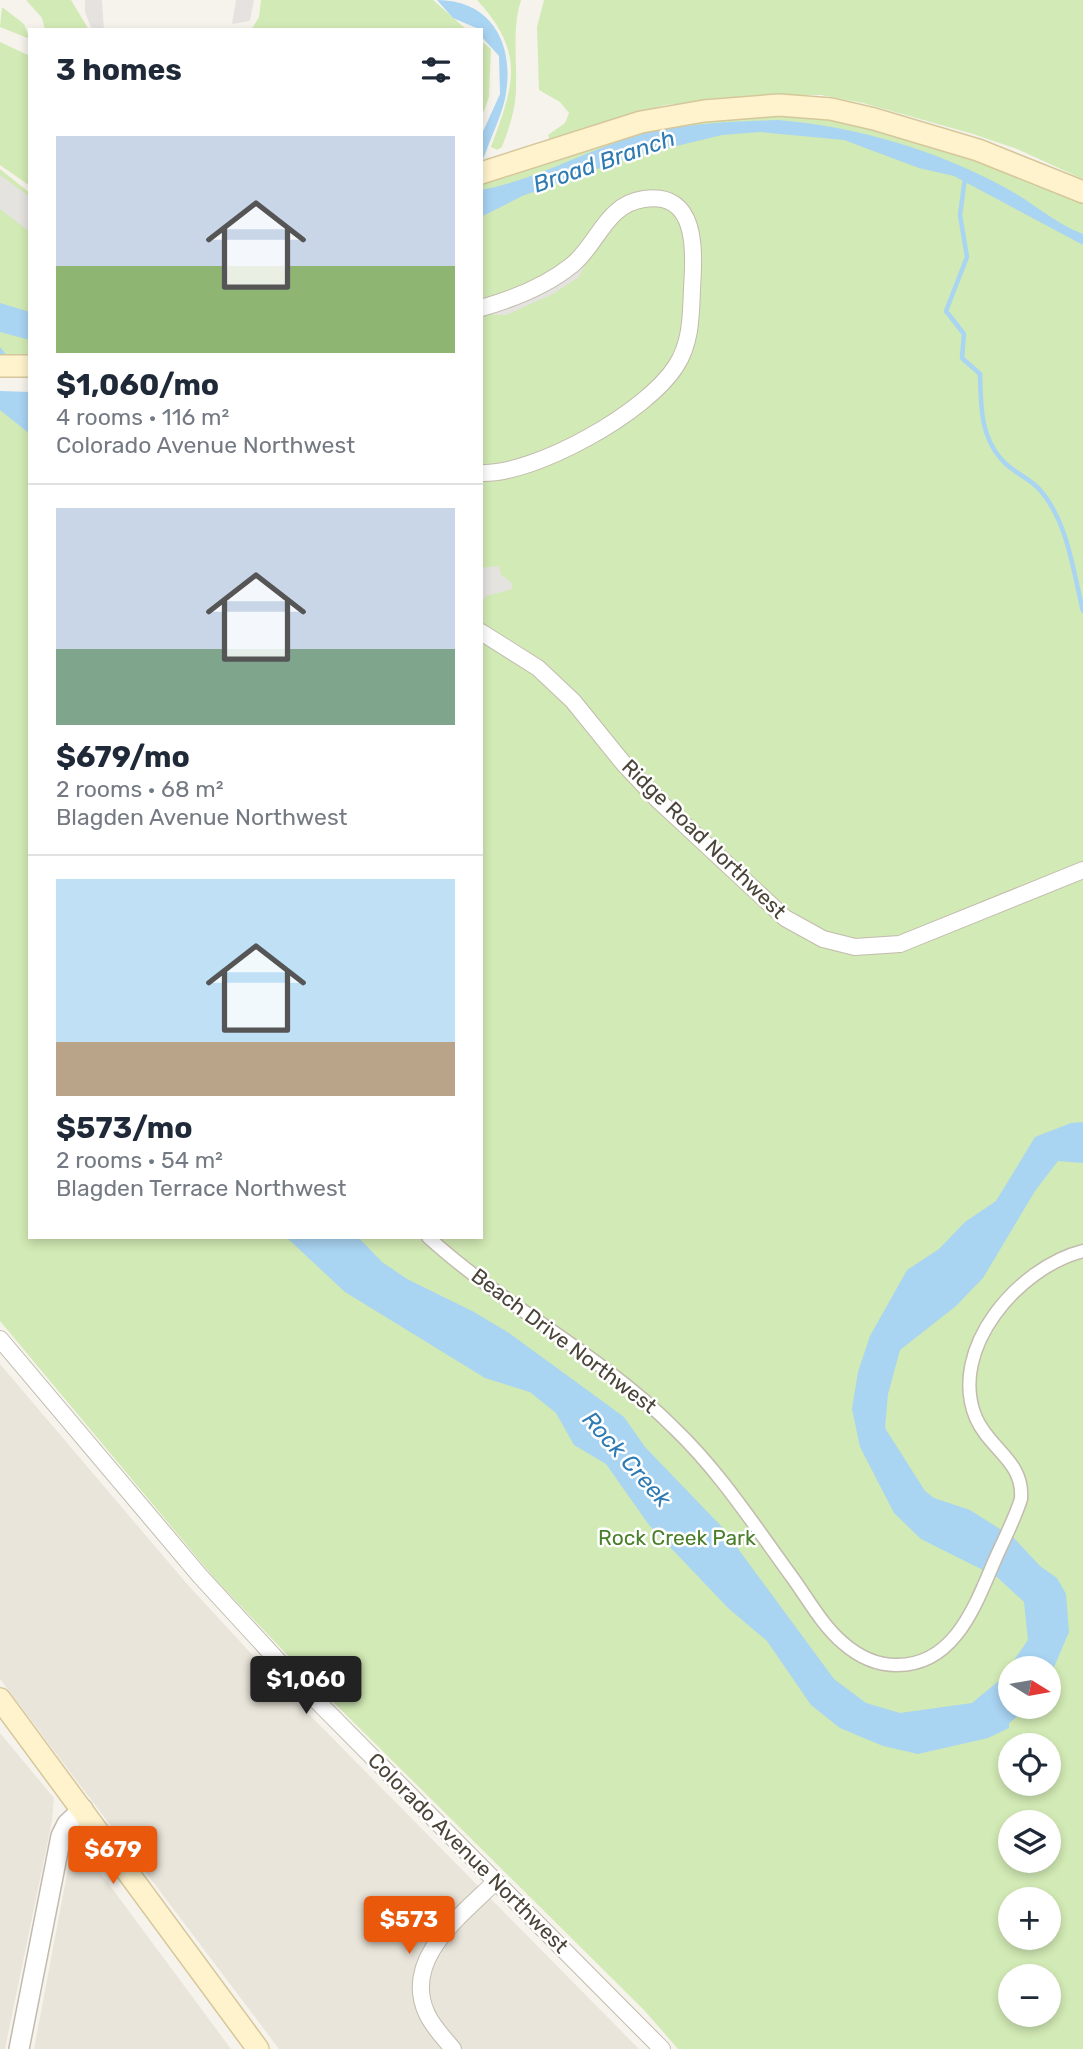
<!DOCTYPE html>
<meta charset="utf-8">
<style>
body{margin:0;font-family:Rubik,sans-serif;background:#f6f6f7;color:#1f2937;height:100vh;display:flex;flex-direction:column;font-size:26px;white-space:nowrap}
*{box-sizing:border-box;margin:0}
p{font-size:23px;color:#747a83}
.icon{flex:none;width:38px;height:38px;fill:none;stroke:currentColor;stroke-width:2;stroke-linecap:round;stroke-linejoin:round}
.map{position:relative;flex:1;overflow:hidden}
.details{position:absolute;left:28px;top:28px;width:455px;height:1211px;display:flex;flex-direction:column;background:#fff;border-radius:0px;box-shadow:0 4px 10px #0003}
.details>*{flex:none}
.needle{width:46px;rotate:101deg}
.tools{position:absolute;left:998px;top:1656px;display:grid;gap:14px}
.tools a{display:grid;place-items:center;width:63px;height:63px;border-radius:50%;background:#fff;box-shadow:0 4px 10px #0003;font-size:35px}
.price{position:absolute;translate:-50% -60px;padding:0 16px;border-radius:7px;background:#ea580c;color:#fff;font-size:23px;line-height:46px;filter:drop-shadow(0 2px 4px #0008)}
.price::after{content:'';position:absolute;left:50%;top:42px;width:21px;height:16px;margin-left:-10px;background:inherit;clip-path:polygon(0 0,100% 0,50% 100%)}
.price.on{background:#222;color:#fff}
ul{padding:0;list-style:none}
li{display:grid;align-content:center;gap:14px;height:371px;padding:0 28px}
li+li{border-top:2px solid #e0e1e3}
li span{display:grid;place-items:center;height:217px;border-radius:0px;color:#555}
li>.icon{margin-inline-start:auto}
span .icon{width:126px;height:126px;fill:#fffc;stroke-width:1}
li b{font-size:30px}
h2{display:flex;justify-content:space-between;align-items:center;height:84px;padding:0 28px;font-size:30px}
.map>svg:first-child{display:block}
</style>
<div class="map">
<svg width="1083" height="2049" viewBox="0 0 1083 2049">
<rect width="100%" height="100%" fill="#f6f3ec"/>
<!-- residential -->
<path fill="#eae5da" d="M0 1364 187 1584 283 1688 639 2049H279L0 1679Z
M0 1733 54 1798 52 1821 5 2049H0Z
M74 1837 231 2049H34Z"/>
<!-- green -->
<path fill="#d2eab5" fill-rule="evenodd" d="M26 0H71L89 30H45L42 18Z
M261 0H433L467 30H251L259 17Z
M477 0H521C512 28 517 59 516 88 516 109 509 128 502 147L497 150 491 147C514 85 526 53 477 0Z
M544 0H1083V179L1017 149 973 134 863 103 821 95H769L665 105 550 140 548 135 565 123 569 113 560 102 539 90 537 27Z
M2 7 24 24 30 39 0 27Z
M481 41 491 49 489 97 481 119Z
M0 42 30 56V186L0 165Z
M793 113 865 126 957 152 1083 201V2049H678L644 2010 315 1684 215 1579 0 1321V169L30 193V1237H481V179L669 125ZM1010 1668H1048V1706H1010ZM1010 1745H1048V1783H1010ZM1010 1822H1048V1860H1010ZM1010 1899H1048V1937H1010ZM1010 1976H1048V2014H1010Z"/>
<!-- parking -->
<path fill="#e5e3e0" d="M85 0H102L104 30H92L85 12Z
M236 0H254L250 21 232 24Z
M0 175 30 197V232L0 209Z
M588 258 579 277 553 294 506 315 486 314Z
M499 566 501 575 511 582 513 589 486 596 481 603V568Z"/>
<!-- water -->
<path fill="#a9d4f2" d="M437 0C491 0 514 43 506 93 504 111 487 146 481 166V136L500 94 499 56 481 36V30L453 18Z
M778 120C858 127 933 149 1004 187 1031 201 1055 224 1083 234V245L954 176 919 168 844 140 760 132 722 135 631 157 522 196 481 217V190C532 181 579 154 629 138 676 123 729 122 778 120Z
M0 303 30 312V340L0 332Z
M0 347 30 384V434L0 410Z
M1083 1122V1163L1058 1161 1035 1191 983 1278 956 1306 900 1350 888 1394 885 1428 925 1491 934 1498 970 1510 1014 1538 1040 1566 1057 1578 1066 1594 1069 1632 1048 1681V1668H1010V1706H1031L1009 1723V1728L988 1738 918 1754 883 1746 840 1728 811 1705 767 1641 728 1608 649 1525 606 1464 574 1445 556 1413 530 1392 485 1378 345 1292 286 1237H358L382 1262 407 1279 474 1312 509 1333 624 1417 645 1447 722 1527 834 1679 866 1703 900 1713 972 1703 1001 1679 1028 1640 1024 1602 997 1577 921 1539 894 1513 860 1447 852 1409 858 1372 870 1336 907 1270 939 1249 965 1222 996 1201 1035 1137 1071 1123Z"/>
<!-- pier -->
<path fill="#f6f3ec" d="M0 358H14L30 378V392L0 391Z"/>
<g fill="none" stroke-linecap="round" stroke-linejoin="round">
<!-- stream -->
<path stroke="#a9d4f2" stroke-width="4.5" d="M965 178 960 215 967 257 946 311 964 334 962 358 980 374C981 405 980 436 1002 460 1012 472 1030 478 1040 490 1068 522 1073 571 1083 611"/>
<defs>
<path id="pedestrian" d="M428 1237C505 1307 600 1354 674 1428 720 1472 754 1525 792 1577 808 1599 822 1625 843 1643 858 1656 876 1665 896 1665 954 1666 975 1606 994 1562 1003 1541 1014 1521 1021 1499 1024 1461 990 1450 976 1418 947 1349 1019 1267 1083 1251"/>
<path id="minor" d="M481 308C513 299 546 286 572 265 598 244 606 204 644 199 699 191 694 253 692 289 691 316 691 343 676 366 647 412 535 475 481 473
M481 632 538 668 573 701 624 764 659 801 785 918 823 939 855 947 900 944 1083 870
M0 1339 200 1576 293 1677 662 2049
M453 2049C444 2038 433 2027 427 2014 401 1959 462 1915 496 1881"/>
<path id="tertiary" d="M19 2049 61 1836 67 1824 83 1809"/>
<path id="secondary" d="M481 173 641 122 704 111 779 105 831 109 874 119 978 150 1083 192
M0 366H30
M0 1699 258 2049"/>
</defs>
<!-- pedestrian casing -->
<use href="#pedestrian" stroke="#c2bbae" stroke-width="15"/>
<!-- minor casing -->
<use href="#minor" stroke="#c2bbae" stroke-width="18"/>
<!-- tertiary casing -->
<use href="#tertiary" stroke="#c2bbae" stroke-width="22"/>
<!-- secondary casing -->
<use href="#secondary" stroke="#d6c79b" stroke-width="24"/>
<!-- pedestrian -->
<use href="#pedestrian" stroke="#fff" stroke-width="12"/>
<!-- minor -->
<use href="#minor" stroke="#fff" stroke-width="16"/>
<!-- tertiary -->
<use href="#tertiary" stroke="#fff" stroke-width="19"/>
<!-- secondary -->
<use href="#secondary" stroke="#fff3cd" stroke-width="21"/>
</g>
<g text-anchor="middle" stroke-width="5" stroke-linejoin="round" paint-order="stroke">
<!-- street labels -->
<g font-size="21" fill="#4b4439" stroke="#fff">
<text transform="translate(704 839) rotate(44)" y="7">Ridge Road Northwest</text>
<text transform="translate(564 1341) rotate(37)" y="7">Beach Drive Northwest</text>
<text transform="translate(468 1853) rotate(45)" y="7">Colorado Avenue Northwest</text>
</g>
<!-- park labels -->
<g font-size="21" fill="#4a7f2a" stroke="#fff">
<text x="677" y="1545">Rock Creek Park</text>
</g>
<!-- water labels -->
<g font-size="23" font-style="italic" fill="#2e7ab2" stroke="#fff">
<text transform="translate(604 161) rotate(-19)" y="8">Broad Branch</text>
<text transform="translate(627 1459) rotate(48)" y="8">Rock Creek</text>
</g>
</g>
</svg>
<div class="tools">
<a><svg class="needle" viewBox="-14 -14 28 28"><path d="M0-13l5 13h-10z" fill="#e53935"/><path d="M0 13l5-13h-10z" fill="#747a83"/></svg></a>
<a><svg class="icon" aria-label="locate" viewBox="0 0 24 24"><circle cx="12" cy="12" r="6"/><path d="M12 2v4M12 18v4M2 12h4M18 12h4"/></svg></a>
<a><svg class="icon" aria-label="layers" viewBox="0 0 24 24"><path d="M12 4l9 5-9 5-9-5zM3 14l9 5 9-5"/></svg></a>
<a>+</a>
<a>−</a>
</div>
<b class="price on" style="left:306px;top:1716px">$1,060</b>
<b class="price" style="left:113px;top:1886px">$679</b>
<b class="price" style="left:409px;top:1956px">$573</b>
<section class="details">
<h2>3 homes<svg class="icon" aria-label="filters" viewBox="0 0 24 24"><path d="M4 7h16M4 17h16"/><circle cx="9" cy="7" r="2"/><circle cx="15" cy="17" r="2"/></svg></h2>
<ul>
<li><span style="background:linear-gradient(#c9d6e8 60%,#8fb573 0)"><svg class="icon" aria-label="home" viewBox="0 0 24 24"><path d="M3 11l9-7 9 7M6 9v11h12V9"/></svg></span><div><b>$1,060/mo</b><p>4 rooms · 116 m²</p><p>Colorado Avenue Northwest</p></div></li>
<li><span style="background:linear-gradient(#c9d6e8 65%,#7fa58c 0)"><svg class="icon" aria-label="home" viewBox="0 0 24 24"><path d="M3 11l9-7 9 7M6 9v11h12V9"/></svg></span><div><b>$679/mo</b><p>2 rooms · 68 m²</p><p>Blagden Avenue Northwest</p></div></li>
<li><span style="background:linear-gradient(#bfe0f5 75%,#b9a48a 0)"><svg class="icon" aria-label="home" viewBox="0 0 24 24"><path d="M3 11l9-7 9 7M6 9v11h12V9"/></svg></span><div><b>$573/mo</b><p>2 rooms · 54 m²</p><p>Blagden Terrace Northwest</p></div></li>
</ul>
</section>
</div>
